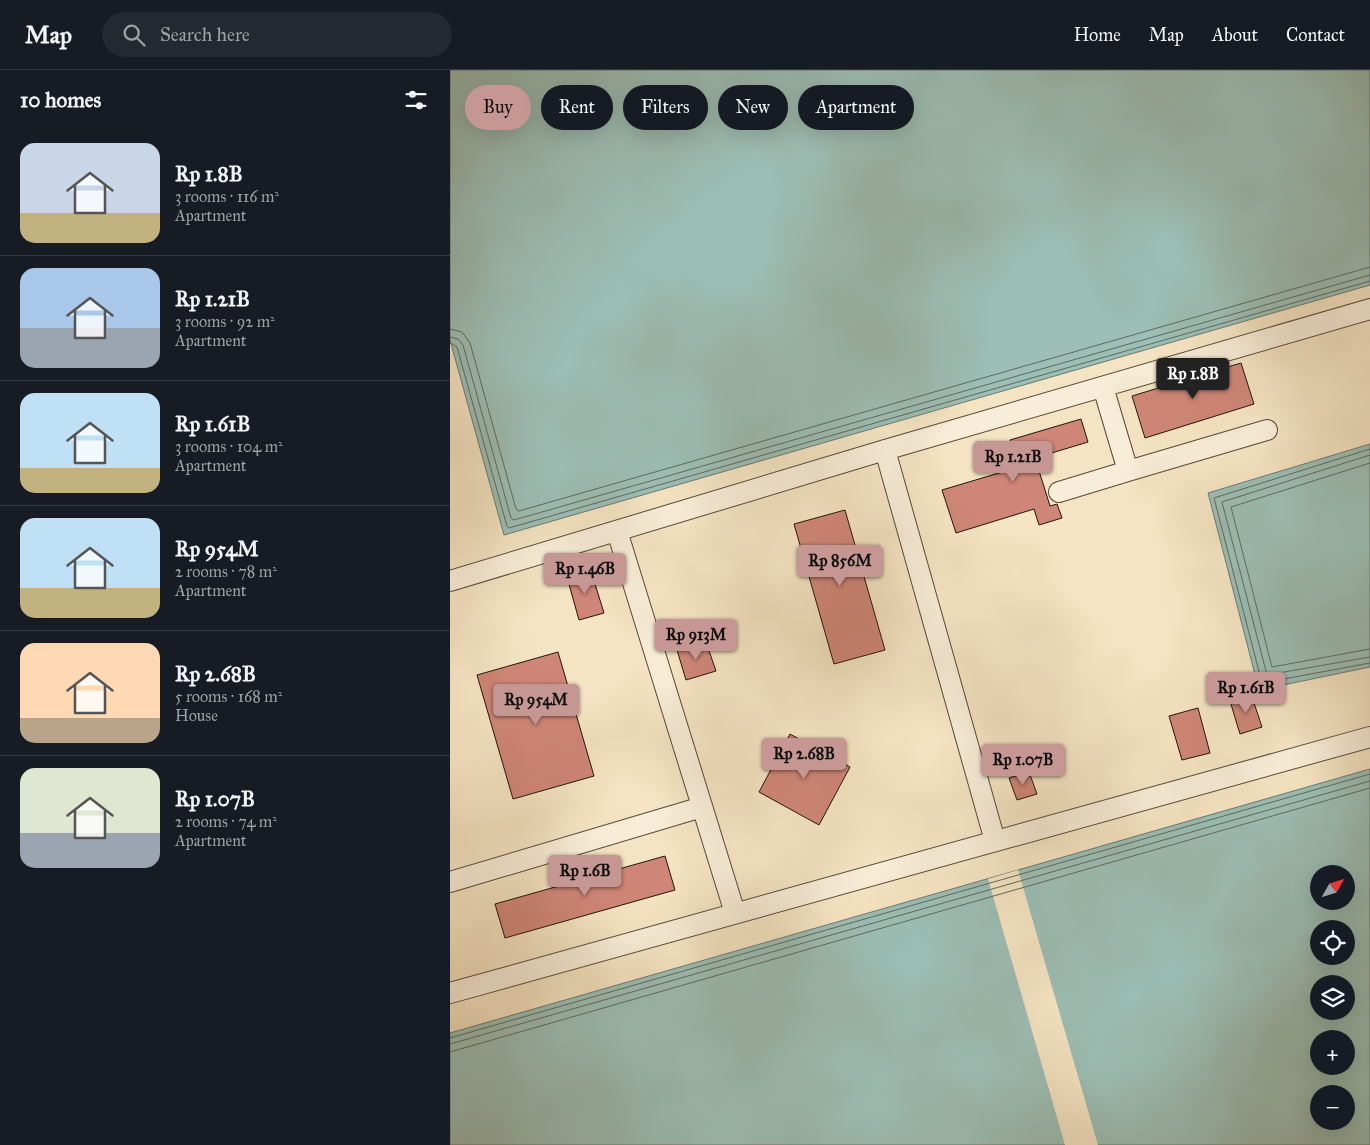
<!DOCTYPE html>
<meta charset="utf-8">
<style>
body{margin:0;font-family:"IM FELL Great Primer",serif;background:#242831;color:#f1f3f6;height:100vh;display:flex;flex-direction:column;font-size:19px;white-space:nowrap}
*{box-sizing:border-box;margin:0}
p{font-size:16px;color:#9ea1a6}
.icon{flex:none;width:28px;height:28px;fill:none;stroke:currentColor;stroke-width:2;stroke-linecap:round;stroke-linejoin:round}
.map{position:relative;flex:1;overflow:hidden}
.drawer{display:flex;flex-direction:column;background:#171b24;width:450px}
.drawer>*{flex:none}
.guide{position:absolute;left:15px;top:15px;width:475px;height:45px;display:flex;gap:10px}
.needle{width:32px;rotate:51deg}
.controls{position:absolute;left:860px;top:795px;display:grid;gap:10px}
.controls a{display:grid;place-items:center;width:45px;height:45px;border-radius:50%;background:#171b24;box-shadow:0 5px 20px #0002;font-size:25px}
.price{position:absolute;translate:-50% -42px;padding:0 11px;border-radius:5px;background:#c59692;color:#111;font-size:16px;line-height:32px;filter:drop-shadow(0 1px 2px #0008)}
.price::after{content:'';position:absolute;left:50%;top:30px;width:15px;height:11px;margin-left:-8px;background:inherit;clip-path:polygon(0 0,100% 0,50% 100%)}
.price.active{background:#222;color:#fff}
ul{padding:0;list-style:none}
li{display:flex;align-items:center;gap:15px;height:125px;padding:0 20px}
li+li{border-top:1px solid #363941}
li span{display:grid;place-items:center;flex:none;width:140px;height:100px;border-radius:15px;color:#555}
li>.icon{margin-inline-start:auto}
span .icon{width:60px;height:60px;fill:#fffc;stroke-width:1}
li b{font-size:21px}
h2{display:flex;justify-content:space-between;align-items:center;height:60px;padding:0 20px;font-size:21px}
.chip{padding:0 18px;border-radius:22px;background:#171b24;box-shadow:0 5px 20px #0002;font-size:18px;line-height:45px}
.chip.active{background:#c59692;color:#111}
header{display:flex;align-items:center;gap:30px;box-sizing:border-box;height:70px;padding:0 25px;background:#171b24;border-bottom:1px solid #363941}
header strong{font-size:24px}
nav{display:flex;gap:28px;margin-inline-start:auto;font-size:18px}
.search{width:350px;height:45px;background:#242831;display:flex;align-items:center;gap:12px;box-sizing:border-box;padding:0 18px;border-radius:28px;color:#9ea1a6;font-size:19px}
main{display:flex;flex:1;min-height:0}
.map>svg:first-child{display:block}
</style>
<header>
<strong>Map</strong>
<div class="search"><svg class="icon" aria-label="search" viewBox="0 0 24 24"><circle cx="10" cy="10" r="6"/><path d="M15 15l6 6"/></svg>Search here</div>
<nav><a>Home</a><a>Map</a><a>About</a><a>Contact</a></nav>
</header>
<main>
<section class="drawer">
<h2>10 homes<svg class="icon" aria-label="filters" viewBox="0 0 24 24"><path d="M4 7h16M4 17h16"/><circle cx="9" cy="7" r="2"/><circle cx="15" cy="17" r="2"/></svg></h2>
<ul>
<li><span style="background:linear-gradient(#c9d6e8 70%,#c2b280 0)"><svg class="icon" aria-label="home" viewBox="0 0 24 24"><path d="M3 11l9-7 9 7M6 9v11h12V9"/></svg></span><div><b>Rp 1.8B</b><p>3 rooms · 116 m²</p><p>Apartment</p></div></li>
<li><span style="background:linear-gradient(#a9c7e8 60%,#9aa5b1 0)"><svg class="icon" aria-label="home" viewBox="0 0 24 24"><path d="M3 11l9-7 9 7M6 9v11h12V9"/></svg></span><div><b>Rp 1.21B</b><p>3 rooms · 92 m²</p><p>Apartment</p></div></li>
<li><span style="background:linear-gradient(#bfe0f5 75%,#c2b280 0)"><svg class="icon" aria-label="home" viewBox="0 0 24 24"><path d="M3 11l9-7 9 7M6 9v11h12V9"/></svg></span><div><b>Rp 1.61B</b><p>3 rooms · 104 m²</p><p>Apartment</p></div></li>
<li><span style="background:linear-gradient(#bfe0f5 70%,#c2b280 0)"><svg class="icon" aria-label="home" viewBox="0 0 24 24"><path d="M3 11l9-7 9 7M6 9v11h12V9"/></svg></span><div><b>Rp 954M</b><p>2 rooms · 78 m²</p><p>Apartment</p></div></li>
<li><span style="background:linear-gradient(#ffd9b3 75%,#b9a48a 0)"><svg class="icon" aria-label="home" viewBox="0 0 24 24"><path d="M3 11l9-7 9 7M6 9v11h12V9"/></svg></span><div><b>Rp 2.68B</b><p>5 rooms · 168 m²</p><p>House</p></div></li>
<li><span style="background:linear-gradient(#dfe7d0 65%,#9aa5b1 0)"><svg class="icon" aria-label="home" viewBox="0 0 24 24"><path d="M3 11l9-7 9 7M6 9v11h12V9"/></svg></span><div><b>Rp 1.07B</b><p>2 rooms · 74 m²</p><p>Apartment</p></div></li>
</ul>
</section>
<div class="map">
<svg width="920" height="1075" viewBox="0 0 920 1075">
<rect width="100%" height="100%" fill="#f5e4c3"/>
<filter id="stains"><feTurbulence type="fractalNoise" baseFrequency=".004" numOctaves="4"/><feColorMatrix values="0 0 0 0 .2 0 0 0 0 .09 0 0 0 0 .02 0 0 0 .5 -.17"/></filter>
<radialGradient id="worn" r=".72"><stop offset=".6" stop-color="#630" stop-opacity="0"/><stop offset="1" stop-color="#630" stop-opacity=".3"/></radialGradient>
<!-- water -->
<path fill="#9cbeb5" stroke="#6a7a71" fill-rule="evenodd" d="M0 0H920V215L54 465 0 270Z
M920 374V597L809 620 758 423Z
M920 699V1075H0V963ZM869 804H896V831H869ZM869 859H896V886H869ZM869 914H896V941H869ZM869 969H896V996H869ZM869 1024H896V1051H869Z"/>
<!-- pier -->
<path fill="#f5e4c3" d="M568 800 648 1075H615L538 809Z"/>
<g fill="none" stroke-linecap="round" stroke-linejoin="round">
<!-- shore -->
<path stroke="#5d6960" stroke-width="1" d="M0 259 12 262 20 273 66 439 69 441 920 197
M0 267 8 269 13 275 61 448 64 450 920 205
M0 273 7 277 57 456 59 458 920 211
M920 379 764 428 812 613 920 593
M920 385 772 432 817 605 920 587
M920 393 781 437 822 597 920 579
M0 968 920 704
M0 974 920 711
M0 982 920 718"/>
</g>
<!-- building -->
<path fill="#cf8678" stroke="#1e140b" d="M791 293 804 334 695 368 682 326Z
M631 349 638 372 585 388 600 436 607 434 612 448 589 455 584 439 506 463 492 420 569 397 560 370Z
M395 440 435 580 384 594 344 454Z
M141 501 154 543 129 550 117 507Z
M256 572 266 601 236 610 227 580Z
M108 582 144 706 63 729 27 605Z
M801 624 812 657 790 664 780 631Z
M748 638 760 683 732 690 719 646Z
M340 664 400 697 369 755 309 722Z
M579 702 587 724 567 730 559 708Z
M215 786 225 820 55 868 45 834Z"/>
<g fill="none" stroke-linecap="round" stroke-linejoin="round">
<defs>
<path id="minor" d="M653 317 678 401 817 360
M435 380 545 771
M609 422 678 401
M167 461 285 843
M0 511 435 380 920 239
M0 812 252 737
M0 923 920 667"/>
</defs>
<!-- minor casing -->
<use href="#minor" stroke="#544839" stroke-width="22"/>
<!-- minor -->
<use href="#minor" stroke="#f8edd8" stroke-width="20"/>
</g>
<rect width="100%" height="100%" filter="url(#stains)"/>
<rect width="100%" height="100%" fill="url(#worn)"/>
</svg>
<div class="controls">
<a><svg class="needle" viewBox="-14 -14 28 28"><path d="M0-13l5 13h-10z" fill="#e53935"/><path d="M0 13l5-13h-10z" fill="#9ea1a6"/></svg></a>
<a><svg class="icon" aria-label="locate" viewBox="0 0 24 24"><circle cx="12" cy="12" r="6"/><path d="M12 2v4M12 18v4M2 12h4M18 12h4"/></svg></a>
<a><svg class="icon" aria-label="layers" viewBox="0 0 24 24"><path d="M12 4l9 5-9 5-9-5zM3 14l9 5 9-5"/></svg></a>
<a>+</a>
<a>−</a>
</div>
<b class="price active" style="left:743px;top:330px">Rp 1.8B</b>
<b class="price" style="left:563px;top:413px">Rp 1.21B</b>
<b class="price" style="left:390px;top:517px">Rp 856M</b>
<b class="price" style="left:135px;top:525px">Rp 1.46B</b>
<b class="price" style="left:246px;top:591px">Rp 913M</b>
<b class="price" style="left:796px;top:644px">Rp 1.61B</b>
<b class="price" style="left:86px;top:656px">Rp 954M</b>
<b class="price" style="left:354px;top:710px">Rp 2.68B</b>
<b class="price" style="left:573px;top:716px">Rp 1.07B</b>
<b class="price" style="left:135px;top:827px">Rp 1.6B</b>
<div class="guide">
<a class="chip active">Buy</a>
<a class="chip">Rent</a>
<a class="chip">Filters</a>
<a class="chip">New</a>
<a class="chip">Apartment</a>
</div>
</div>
</main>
